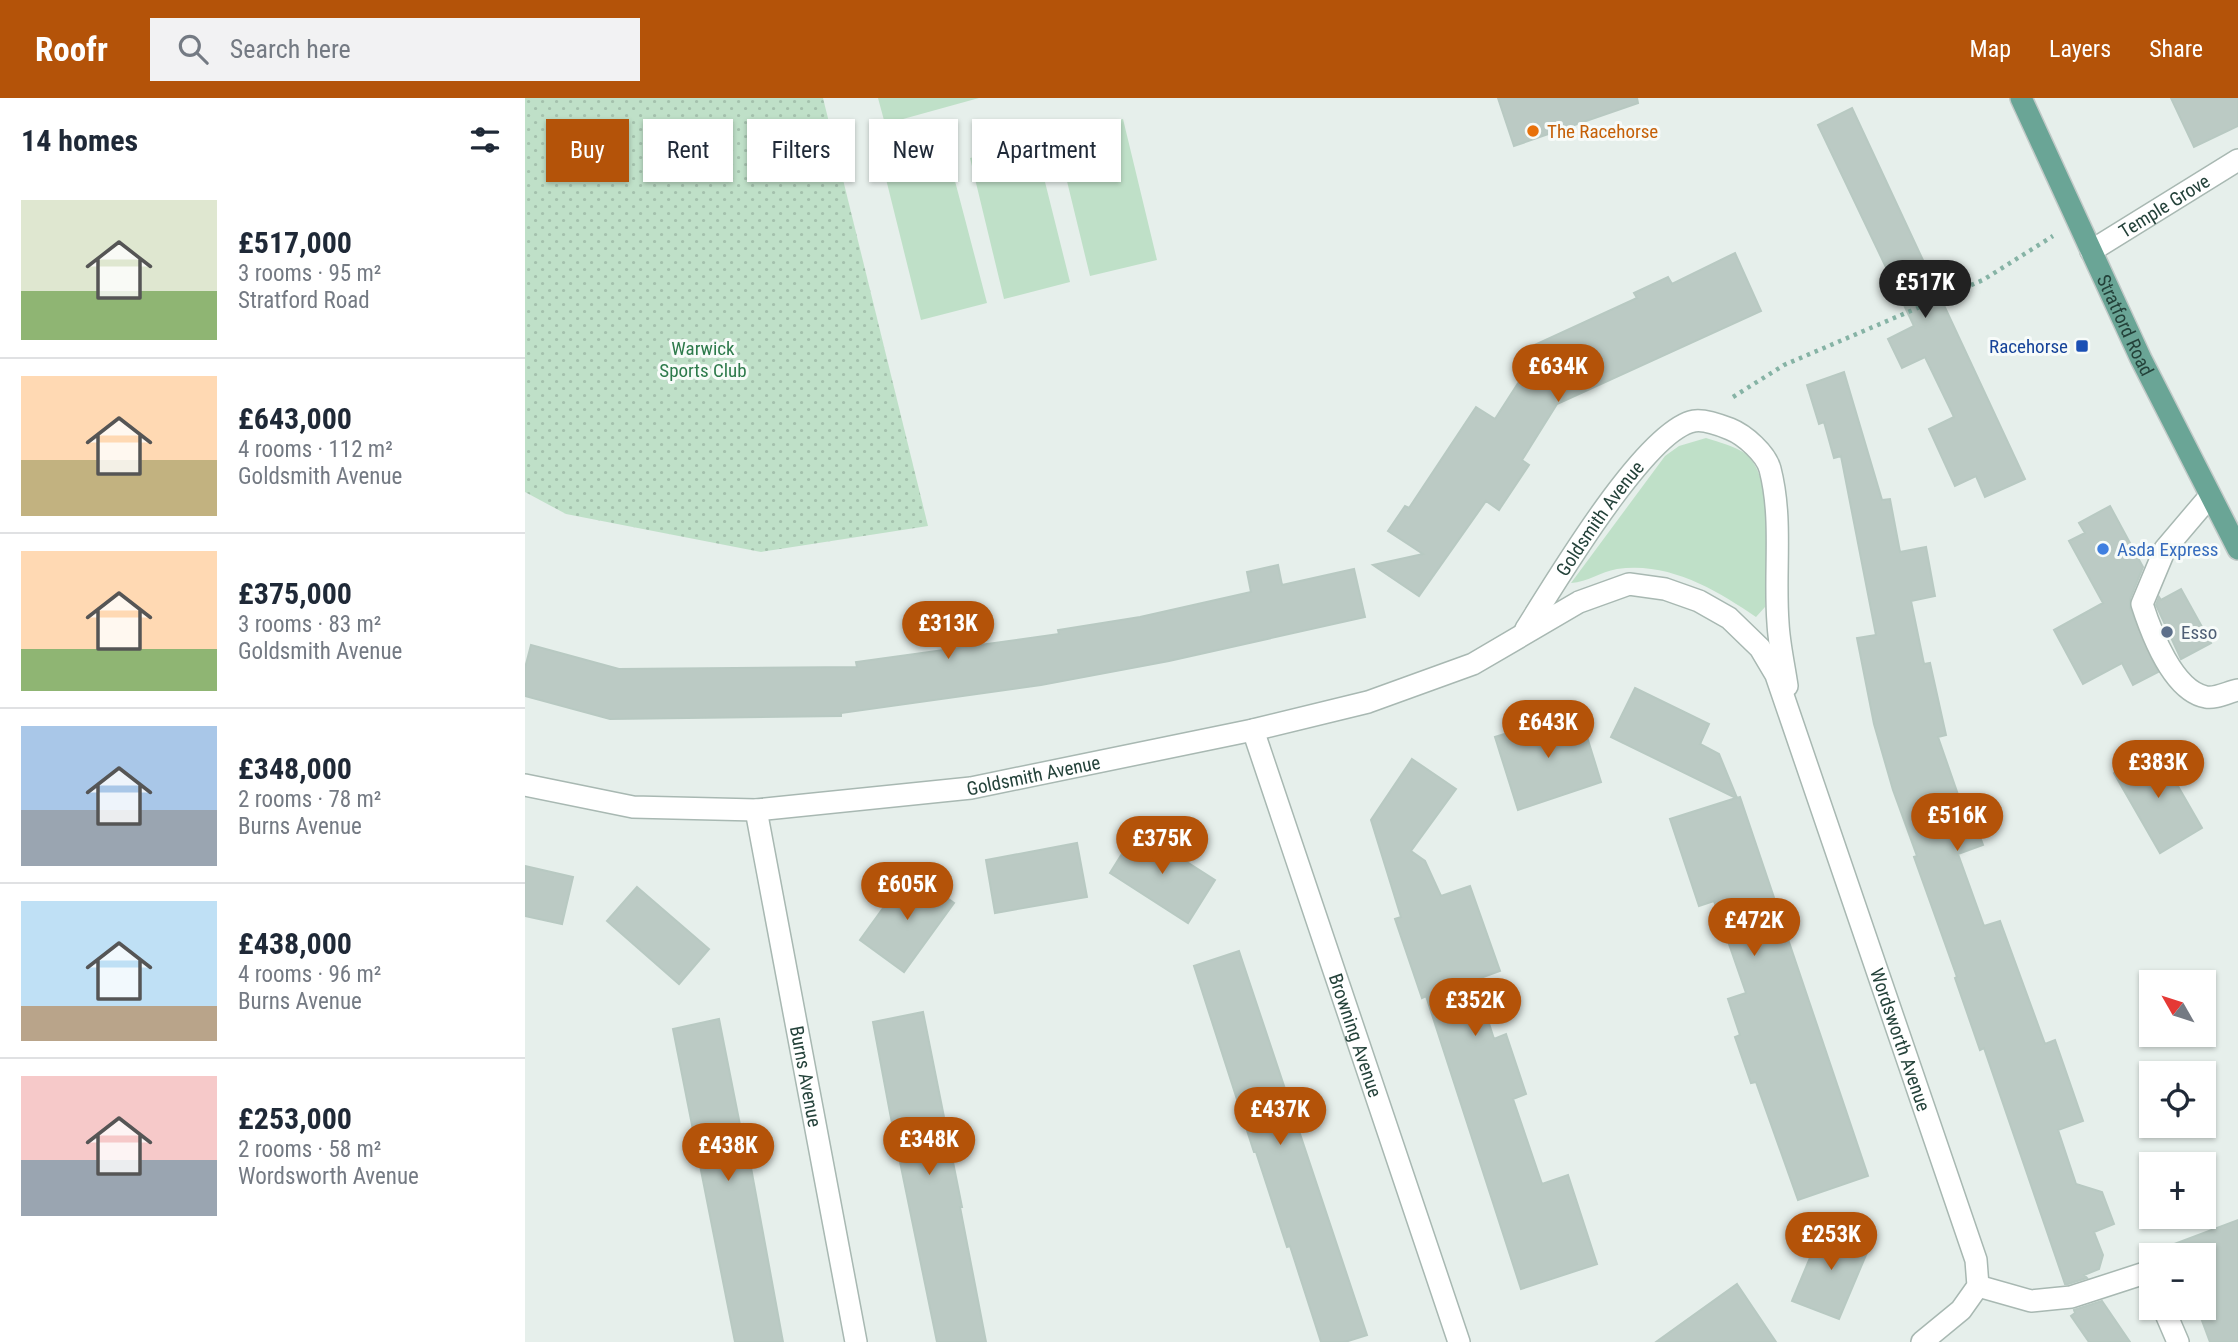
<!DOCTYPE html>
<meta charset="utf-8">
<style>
body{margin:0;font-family:"Roboto Condensed",sans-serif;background:#f2f2f3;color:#1f2937;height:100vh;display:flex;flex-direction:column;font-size:26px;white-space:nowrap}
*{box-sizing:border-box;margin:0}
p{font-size:23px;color:#747a83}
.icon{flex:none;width:38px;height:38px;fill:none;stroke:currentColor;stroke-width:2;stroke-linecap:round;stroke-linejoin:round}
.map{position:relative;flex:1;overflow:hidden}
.side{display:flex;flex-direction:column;background:#fff;width:525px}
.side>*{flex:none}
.guide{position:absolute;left:21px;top:21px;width:665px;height:63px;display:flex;gap:14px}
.needle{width:46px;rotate:309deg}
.fabs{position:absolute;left:1614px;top:872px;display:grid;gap:14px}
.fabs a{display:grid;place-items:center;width:77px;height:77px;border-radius:0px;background:#fff;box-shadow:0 2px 5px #0004;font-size:35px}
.price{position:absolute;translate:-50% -60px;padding:0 16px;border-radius:24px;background:#b45309;color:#fff;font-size:23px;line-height:46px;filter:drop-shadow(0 2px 4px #0008)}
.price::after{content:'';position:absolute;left:50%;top:42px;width:21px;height:16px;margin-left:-10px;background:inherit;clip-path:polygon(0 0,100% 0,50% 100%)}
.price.selected{background:#222;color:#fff}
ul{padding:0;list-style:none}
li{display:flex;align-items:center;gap:21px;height:175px;padding:0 21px}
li+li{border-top:2px solid #e0e1e3}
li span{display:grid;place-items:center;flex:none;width:196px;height:140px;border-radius:0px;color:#555}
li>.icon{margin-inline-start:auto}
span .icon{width:84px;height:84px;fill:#fffc;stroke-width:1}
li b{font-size:30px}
h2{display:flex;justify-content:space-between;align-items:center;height:84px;padding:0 21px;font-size:30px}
.tag{padding:0 24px;border-radius:0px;background:#fff;box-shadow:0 2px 5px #0004;font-size:24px;line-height:63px}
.tag.selected{background:#b45309;color:#fff}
header{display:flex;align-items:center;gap:42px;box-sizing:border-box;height:98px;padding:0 35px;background:#b45309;color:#fff}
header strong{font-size:33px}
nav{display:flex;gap:38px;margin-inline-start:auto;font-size:24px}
.search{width:490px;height:63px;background:#f2f2f3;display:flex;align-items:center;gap:18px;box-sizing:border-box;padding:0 24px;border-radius:0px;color:#747a83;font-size:26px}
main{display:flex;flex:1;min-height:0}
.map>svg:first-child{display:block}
</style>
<header>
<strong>Roofr</strong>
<div class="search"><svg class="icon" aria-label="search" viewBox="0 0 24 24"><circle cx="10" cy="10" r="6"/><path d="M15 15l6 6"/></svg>Search here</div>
<nav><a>Map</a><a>Layers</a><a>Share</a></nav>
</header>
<main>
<section class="side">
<h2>14 homes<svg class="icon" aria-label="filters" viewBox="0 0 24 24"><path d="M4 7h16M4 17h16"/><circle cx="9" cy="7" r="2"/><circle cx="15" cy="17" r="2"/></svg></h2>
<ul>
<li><span style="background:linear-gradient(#dfe7d0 65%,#8fb573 0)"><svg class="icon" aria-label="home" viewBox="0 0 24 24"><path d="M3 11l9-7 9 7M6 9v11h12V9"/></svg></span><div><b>£517,000</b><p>3 rooms · 95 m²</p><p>Stratford Road</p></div></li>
<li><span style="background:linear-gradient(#ffd9b3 60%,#c2b280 0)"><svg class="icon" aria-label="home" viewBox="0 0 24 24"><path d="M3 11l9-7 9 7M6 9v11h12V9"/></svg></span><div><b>£643,000</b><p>4 rooms · 112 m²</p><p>Goldsmith Avenue</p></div></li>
<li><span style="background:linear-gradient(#ffd9b3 70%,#8fb573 0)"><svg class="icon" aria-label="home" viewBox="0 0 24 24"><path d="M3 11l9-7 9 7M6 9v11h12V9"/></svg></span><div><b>£375,000</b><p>3 rooms · 83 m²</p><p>Goldsmith Avenue</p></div></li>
<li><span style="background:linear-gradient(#a9c7e8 60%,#9aa5b1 0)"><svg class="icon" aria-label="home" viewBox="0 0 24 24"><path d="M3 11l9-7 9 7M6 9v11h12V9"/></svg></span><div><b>£348,000</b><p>2 rooms · 78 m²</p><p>Burns Avenue</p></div></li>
<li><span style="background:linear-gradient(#bfe0f5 75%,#b9a48a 0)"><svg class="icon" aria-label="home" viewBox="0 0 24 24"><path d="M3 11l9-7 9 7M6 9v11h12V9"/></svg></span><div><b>£438,000</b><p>4 rooms · 96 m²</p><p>Burns Avenue</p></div></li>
<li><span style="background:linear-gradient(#f6c9c9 60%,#9aa5b1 0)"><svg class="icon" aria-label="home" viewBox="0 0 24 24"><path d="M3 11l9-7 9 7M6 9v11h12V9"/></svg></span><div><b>£253,000</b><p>2 rooms · 58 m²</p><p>Wordsworth Avenue</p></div></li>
</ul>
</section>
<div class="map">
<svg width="1713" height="1244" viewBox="0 0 1713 1244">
<defs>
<pattern id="park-dots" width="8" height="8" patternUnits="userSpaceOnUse" patternTransform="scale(1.75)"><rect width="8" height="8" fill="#bfe0c8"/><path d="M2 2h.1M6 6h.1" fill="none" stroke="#a4c1ad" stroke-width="1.8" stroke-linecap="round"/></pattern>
</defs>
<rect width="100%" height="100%" fill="#e6efeb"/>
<!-- green -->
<path fill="#bfe0c8" d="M353 0H454L360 26Z
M598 21 632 162 565 178 531 38Z
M510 44 545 184 479 201 445 60Z
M425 64 462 205 396 222 361 81Z
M1181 340C1193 344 1210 348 1221 356 1252 383 1240 470 1240 509L1231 519C1192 492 1143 463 1092 471 1075 474 1063 484 1046 485L1140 358 1154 348Z"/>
<!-- park -->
<path fill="url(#park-dots)" d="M0 0H298L403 428 236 454 41 416 0 394Z"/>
<!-- building -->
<path fill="#bbcac4" stroke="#b8c9c2" stroke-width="2" d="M973 0H1112L1113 5 989 48Z
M1646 0H1713V28L1669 49Z
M1327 10 1500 381 1460 399 1451 378 1430 388 1404 331 1429 319 1400 259 1377 270 1363 241 1389 228 1293 27Z
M1210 155 1236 213 1032 306 997 362 1004 367 974 412 961 403 894 498 848 467 898 456 863 433 880 408 884 410 951 309 970 321 1008 262 1003 250 1112 200 1109 195 1143 179 1147 186Z
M1319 274 1357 402 1365 401 1375 454 1401 449 1410 498 1386 503 1399 566 1405 565 1421 637 1413 639 1438 711 1444 709 1458 747 1433 756 1459 828 1475 823 1520 946 1530 942 1558 1023 1533 1032 1551 1086 1577 1094 1589 1126 1569 1134 1578 1157 1574 1171 1559 1177 1562 1180 1543 1186H1540L1459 950 1455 952 1430 880 1432 879 1389 759 1392 758 1368 692 1349 626 1332 540 1351 537 1316 358 1309 360 1299 324 1294 326 1282 287Z
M1585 408 1618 469 1605 501V510L1633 574 1608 587 1597 565 1558 586 1529 532 1578 505 1544 443 1560 435 1554 425Z
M753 467 757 487 829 471 840 519 644 563 516 587 316 615V618L85 621 0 598V570L6 547 94 571 332 569 331 564 534 536 533 532 615 519 726 494 722 474Z
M1656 491 1686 545 1656 561 1631 507 1634 499 1636 502Z
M1110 590 1184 626 1175 646 1194 656 1212 700 1215 699 1343 1078 1273 1102 1231 984 1226 985 1210 939 1215 937 1203 901 1221 895 1189 803 1174 808 1145 721 1211 700 1086 639Z
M1054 613 1076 684 993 712 970 639Z
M1631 650 1677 730 1635 755 1589 675Z
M887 661 931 691 886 753 900 763 916 798 945 788 975 873 950 882 969 941 981 936 1001 996 988 1001 1017 1086 1043 1077 1072 1166 996 1191 901 898 897 900 870 821 876 819 846 722Z
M612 732 690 782 663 825 585 775Z
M552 745 562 799 470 815 461 762Z
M0 768 48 779 37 826 0 818Z
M385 773 429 805 379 874 335 842Z
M112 789 184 851 154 886 82 823Z
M714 853 842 1237 820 1244H796L765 1148 762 1149 731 1054H729L669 868Z
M398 914 437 1109H435L461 1244H412L365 1015 348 924Z
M194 921 215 1027 218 1026 258 1244H210L148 931Z
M1713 1122V1244H1685L1672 1209H1678V1157H1653L1649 1146Z
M1299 1126 1346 1145 1314 1221 1267 1203Z
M1212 1186 1251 1244H1131Z
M1577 1203 1605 1244H1564L1546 1218 1550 1215 1549 1212Z"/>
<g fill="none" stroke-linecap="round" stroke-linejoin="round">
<defs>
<path id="service" d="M1685 398 1640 451 1617 506C1626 534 1648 593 1681 599 1690 601 1703 594 1713 592
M1453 1188 1506 1203 1546 1199 1623 1174 1626 1181
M1638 1209 1653 1244"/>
<g id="minor">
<path id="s1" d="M1566 153 1713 62"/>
<path id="s2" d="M1001 531C1029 487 1120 332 1169 323 1179 321 1195 327 1205 331 1220 337 1241 356 1245 371 1258 421 1249 474 1253 525 1254 546 1259 567 1262 588"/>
<path id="s3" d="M728 632 934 1244"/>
<path id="s4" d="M0 687 108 709 231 712 446 690 728 632 843 604 948 566 1054 504 1104 486 1140 491 1174 503 1204 520 1235 550 1251 577 1451 1162 1453 1188 1436 1212 1397 1244"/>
<path id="s5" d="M231 712 331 1244"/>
</g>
<g id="primary">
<path id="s6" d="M1496 0 1616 261 1713 451"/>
</g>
</defs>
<!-- service casing -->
<use href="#service" stroke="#a8b8b2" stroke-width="24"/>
<!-- minor casing -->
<use href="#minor" stroke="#a8b8b2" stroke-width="24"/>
<!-- primary casing -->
<use href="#primary" stroke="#c2cac8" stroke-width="24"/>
<!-- path -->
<path stroke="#86b3a5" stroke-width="4.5" stroke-dasharray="3.5 5" stroke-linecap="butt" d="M1208 299 1259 267 1458 182 1528 138"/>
<!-- service -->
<use href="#service" stroke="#fff" stroke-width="21"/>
<!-- minor -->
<use href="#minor" stroke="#fff" stroke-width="21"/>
<!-- primary -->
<use href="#primary" stroke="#6aa596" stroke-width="21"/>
</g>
<!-- markers -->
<circle fill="#e8710a" stroke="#f7fbf9" stroke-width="2.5" cx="1008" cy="33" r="7"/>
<rect fill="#1a4fb4" stroke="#f7fbf9" stroke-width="2.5" x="1550" y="241" width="14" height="14" rx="3.5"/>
<circle fill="#3f7fe0" stroke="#f7fbf9" stroke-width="2.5" cx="1578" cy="451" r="7"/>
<circle fill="#5c6f8a" stroke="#f7fbf9" stroke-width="2.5" cx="1642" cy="534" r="7"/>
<g text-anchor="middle" stroke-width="6" stroke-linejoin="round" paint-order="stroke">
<!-- food labels -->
<g font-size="19" fill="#c56008" stroke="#f7fbf9" text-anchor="start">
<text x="1022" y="40">The Racehorse</text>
</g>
<!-- street labels -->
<g font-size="19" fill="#24423a" stroke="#f7fbf9">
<text dy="7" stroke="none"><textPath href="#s1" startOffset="86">Temple Grove</textPath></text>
<text dy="7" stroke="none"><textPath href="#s6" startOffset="250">Stratford Road</textPath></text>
<text dy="7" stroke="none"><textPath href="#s2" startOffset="133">Goldsmith Avenue</textPath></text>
<text dy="7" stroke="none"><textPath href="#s4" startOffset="513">Goldsmith Avenue</textPath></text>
<text dy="7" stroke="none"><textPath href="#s3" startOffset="322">Browning Avenue</textPath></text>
<text dy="7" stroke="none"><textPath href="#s4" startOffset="1710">Wordsworth Avenue</textPath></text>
<text dy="7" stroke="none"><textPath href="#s5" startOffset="271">Burns Avenue</textPath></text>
</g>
<!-- transit labels -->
<g font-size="19" fill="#164399" stroke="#f7fbf9" text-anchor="end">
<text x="1543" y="255">Racehorse</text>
</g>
<!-- park labels -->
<g font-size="19" fill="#2d7a4b" stroke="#f7fbf9">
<text x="178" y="257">Warwick<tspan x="178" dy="22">Sports Club</tspan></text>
</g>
<!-- shop labels -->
<g font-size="19" fill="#366cbe" stroke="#f7fbf9" text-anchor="start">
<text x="1592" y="458">Asda Express</text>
</g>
<!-- service labels -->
<g font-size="19" fill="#4e5e75" stroke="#f7fbf9" text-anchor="start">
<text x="1656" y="541">Esso</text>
</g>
</g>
</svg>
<div class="fabs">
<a><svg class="needle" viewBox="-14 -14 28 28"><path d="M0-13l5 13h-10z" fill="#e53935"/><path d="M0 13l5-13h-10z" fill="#747a83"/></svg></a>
<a><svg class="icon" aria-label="locate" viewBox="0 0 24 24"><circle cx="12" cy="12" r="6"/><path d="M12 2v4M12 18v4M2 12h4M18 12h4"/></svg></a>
<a>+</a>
<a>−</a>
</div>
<b class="price selected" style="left:1400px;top:222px">£517K</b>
<b class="price" style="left:1033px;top:306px">£634K</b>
<b class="price" style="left:423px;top:563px">£313K</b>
<b class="price" style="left:1023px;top:662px">£643K</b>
<b class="price" style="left:1633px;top:702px">£383K</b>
<b class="price" style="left:1432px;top:755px">£516K</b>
<b class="price" style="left:637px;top:778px">£375K</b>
<b class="price" style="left:382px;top:824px">£605K</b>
<b class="price" style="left:1229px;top:860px">£472K</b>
<b class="price" style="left:950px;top:940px">£352K</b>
<b class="price" style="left:755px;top:1049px">£437K</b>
<b class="price" style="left:404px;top:1079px">£348K</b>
<b class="price" style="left:203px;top:1085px">£438K</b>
<b class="price" style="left:1306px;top:1174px">£253K</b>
<div class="guide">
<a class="tag selected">Buy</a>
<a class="tag">Rent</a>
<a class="tag">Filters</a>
<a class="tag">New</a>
<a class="tag">Apartment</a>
</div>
</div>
</main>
